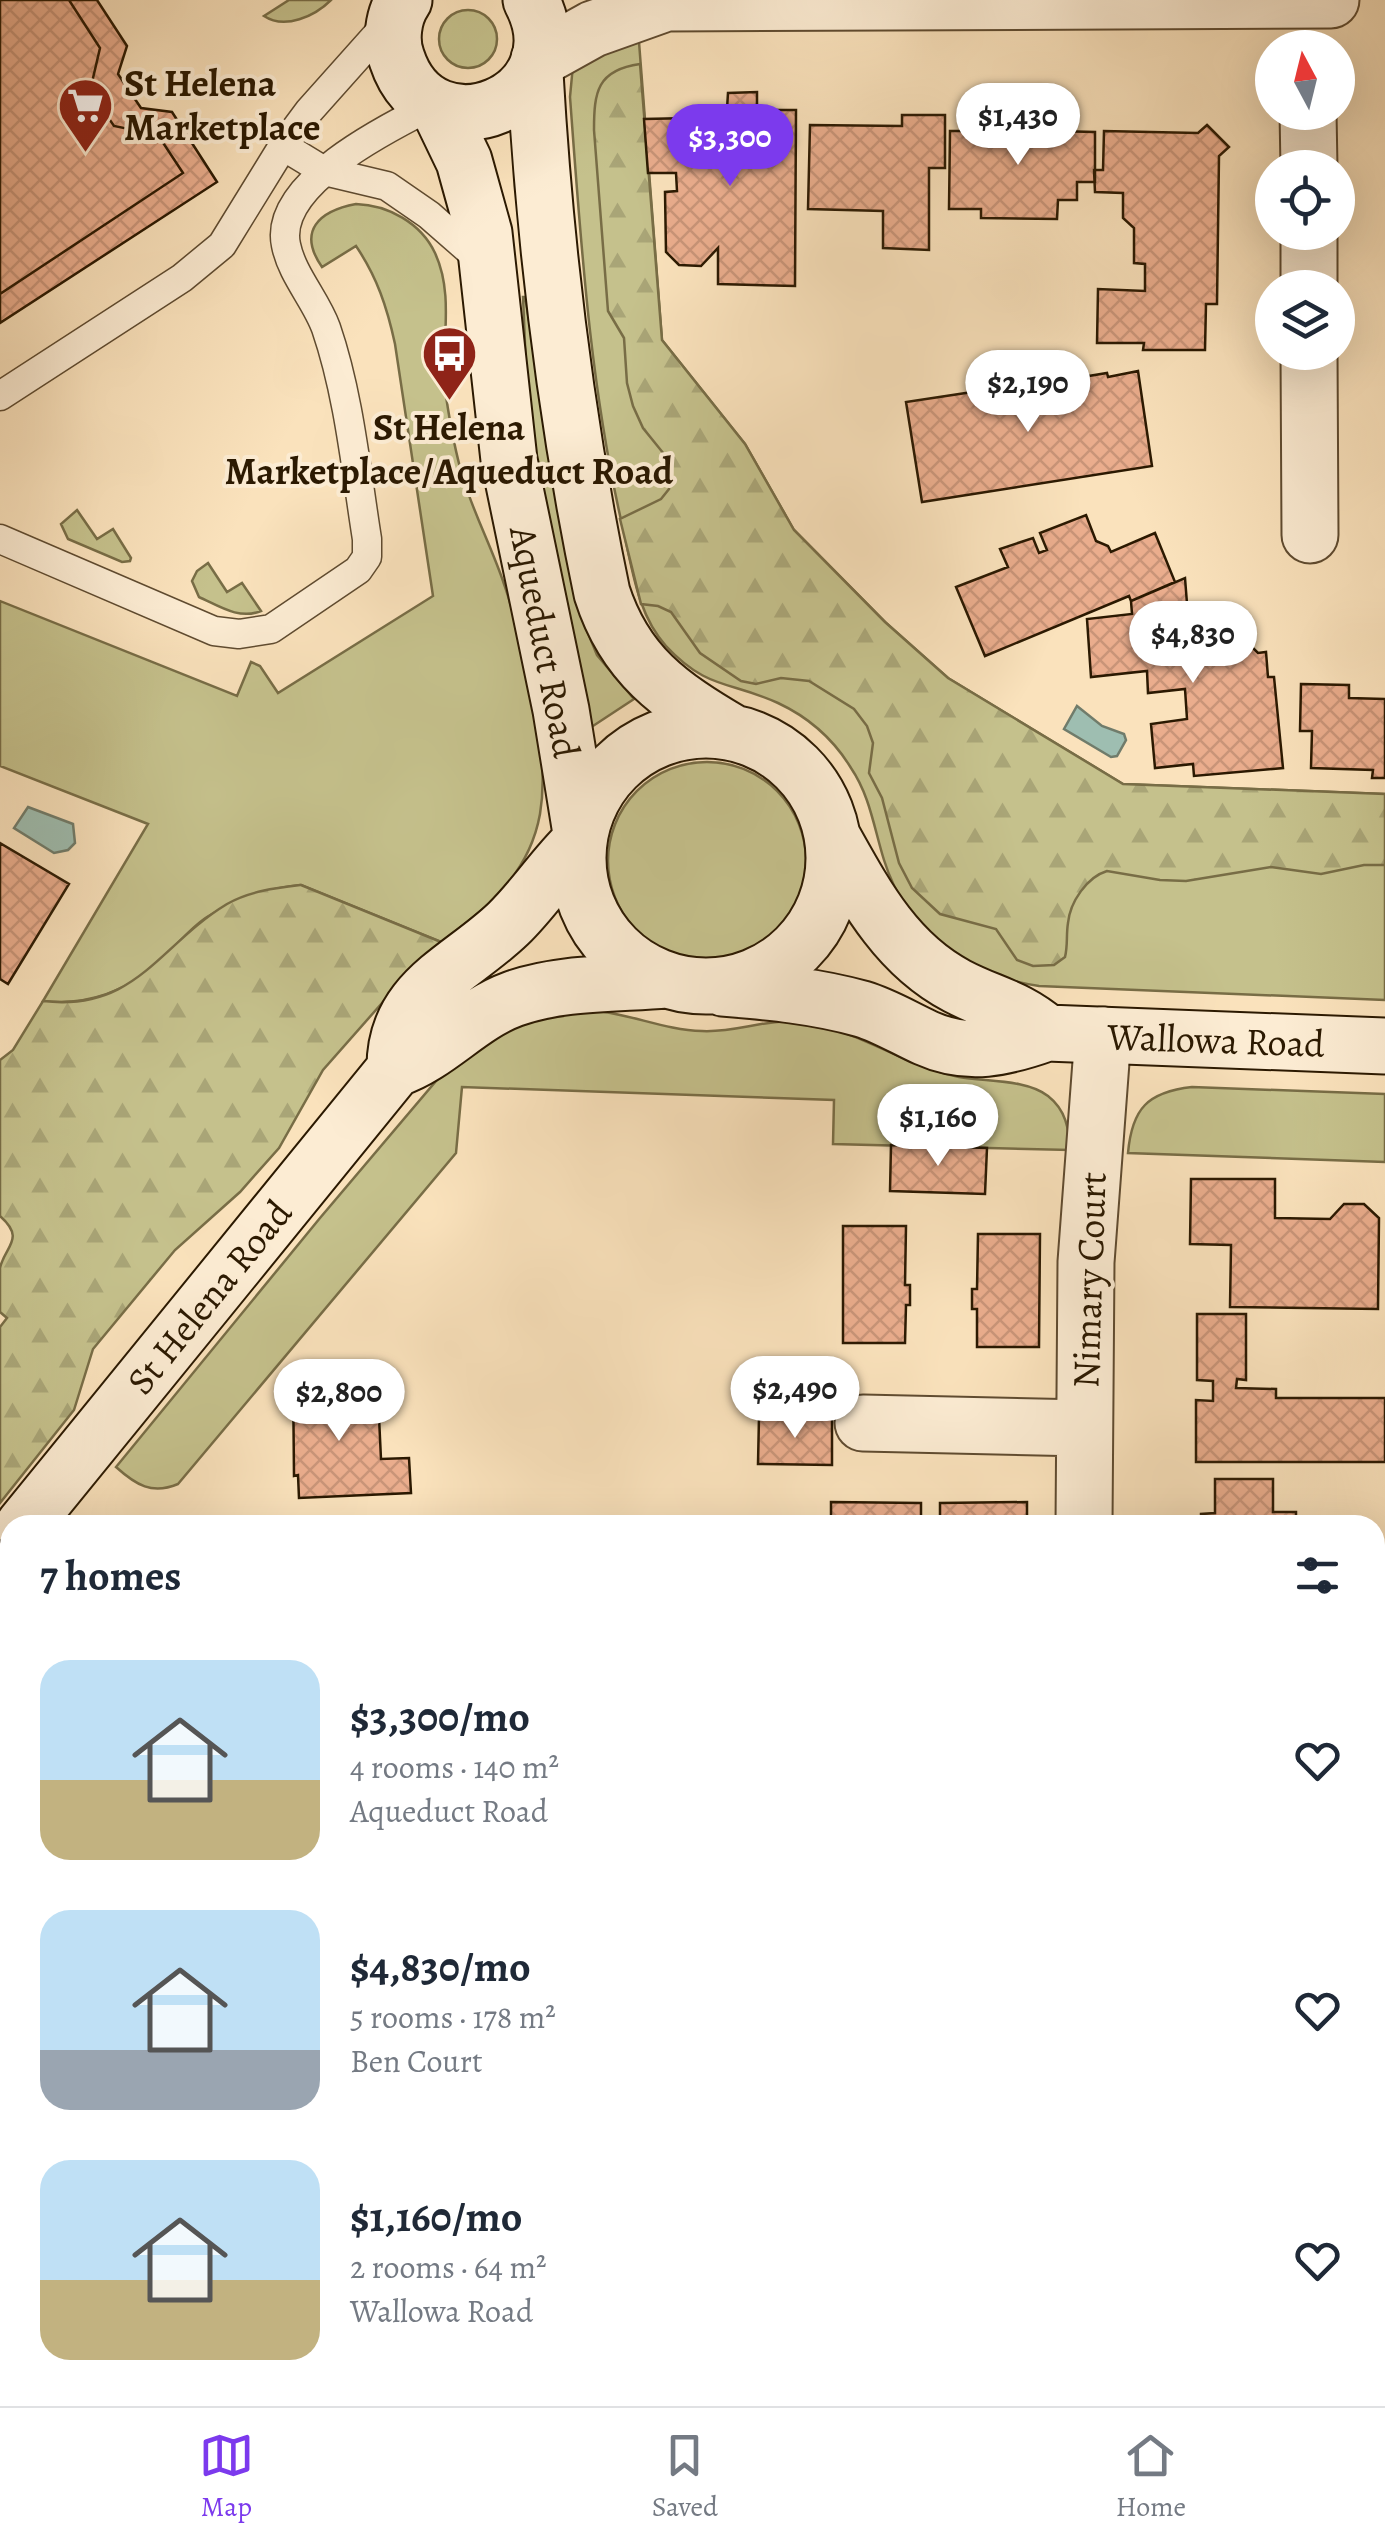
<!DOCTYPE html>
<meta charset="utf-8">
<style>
body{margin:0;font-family:Alegreya,serif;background:#f2f2f3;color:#1f2937;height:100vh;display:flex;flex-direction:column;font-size:38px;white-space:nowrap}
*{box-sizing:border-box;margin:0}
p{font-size:32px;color:#747a83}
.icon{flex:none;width:55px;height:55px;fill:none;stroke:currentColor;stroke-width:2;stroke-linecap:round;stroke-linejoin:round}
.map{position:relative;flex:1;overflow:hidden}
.drawer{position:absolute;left:0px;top:1515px;width:1385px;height:892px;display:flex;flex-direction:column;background:#fff;border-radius:30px 30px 0 0;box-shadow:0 10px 40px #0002}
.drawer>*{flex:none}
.needle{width:65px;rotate:353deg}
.tools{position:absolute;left:1255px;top:30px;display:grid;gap:20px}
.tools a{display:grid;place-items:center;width:100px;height:100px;border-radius:50%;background:#fff;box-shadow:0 10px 40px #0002;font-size:50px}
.price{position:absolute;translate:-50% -85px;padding:0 22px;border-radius:35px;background:#fff;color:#222;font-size:32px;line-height:65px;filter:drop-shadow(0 2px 5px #0008)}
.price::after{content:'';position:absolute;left:50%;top:60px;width:30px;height:22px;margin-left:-15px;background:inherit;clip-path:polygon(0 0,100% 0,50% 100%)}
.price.selected{background:#7c3aed;color:#fff}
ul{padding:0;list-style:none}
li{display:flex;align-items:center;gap:30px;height:250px;padding:0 40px}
li span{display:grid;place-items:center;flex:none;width:280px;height:200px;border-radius:30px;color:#555}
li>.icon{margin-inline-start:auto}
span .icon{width:120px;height:120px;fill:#fffc;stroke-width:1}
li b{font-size:42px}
h2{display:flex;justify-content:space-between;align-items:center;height:120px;padding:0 40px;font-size:42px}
.dock{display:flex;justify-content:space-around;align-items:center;height:140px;border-top:2px solid #e0e1e3;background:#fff;font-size:28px;color:#747a83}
.dock a{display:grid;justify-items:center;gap:5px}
.dock .selected{color:#7c3aed}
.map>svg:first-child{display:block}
</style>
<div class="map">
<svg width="1385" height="2406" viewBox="0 0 1385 2406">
<defs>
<pattern id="forest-firs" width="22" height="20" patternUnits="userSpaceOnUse" patternTransform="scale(2.5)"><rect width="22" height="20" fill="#c5c18c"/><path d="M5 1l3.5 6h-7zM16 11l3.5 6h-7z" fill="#a9a577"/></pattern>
<pattern id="building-cross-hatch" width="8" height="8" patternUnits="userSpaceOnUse" patternTransform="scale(2.5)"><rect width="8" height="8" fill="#eaad8d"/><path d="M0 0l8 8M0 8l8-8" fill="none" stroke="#c99478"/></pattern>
</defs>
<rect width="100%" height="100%" fill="#fae2bc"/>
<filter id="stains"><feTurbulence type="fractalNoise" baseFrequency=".002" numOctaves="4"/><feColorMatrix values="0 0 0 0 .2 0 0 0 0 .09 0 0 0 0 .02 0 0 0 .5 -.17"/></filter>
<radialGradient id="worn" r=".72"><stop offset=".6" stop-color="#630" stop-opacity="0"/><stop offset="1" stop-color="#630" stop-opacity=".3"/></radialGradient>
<!-- green -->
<path fill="#c5c18c" stroke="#786d46" stroke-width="2.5" d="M289 0H331C315 16 285 30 264 16Z
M439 39a29 29 0 1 1 58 0a29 29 0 1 1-58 0Z
M638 29 662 340 745 444 794 530 885 622 948 678 1123 784 1385 794V1000L1039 986C967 976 906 931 884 860 874 828 870 796 851 768 834 740 808 717 778 703 730 681 707 690 666 646 638 615 633 572 624 533 590 389 581 244 570 97L573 65Z
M356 204C388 205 421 223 435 253 456 298 439 350 446 396 450 423 455 451 463 478 474 514 492 548 504 584 516 617 522 652 530 687 539 729 547 772 540 814 529 875 488 907 441 942L301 885C267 888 237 898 207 917 190 928 177 945 162 959 130 991 87 1006 43 1001L148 824 0 766V601L237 696 251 662 260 666 278 693 433 596 395 344C387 307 377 277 356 246L322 267C297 231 319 211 356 204Z
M523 297H525L579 611 597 655 634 699 593 726 589 725 528 414Z
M77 510 97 539 113 529 131 558 130 561 122 562 68 539 61 524Z
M208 563 227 592 242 583 261 611C239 620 219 606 199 597L192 581 197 571Z
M608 861a99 99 0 1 1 198 0a99 99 0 1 1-198 0Z
M597 1011C633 1015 666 1030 702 1031 736 1033 767 1018 801 1022 858 1029 904 1066 959 1077 986 1082 1026 1079 1048 1096 1066 1110 1069 1129 1070 1150L833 1144 834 1100 462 1087 456 1153 178 1484C152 1495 136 1485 116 1467L320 1218 442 1074 522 1018Z
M1192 1087 1385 1094V1162L1128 1153C1132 1108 1148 1092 1192 1087Z
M10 1595V1685L0 1697V1607Z"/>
<!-- forest -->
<path fill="url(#forest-firs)" stroke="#786d46" stroke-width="2.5" d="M640 64 662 340 745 444 794 530 885 622 948 678 1123 784 1385 794V865H1364L1321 874 1271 867 1186 881 1160 880 1107 871C1087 877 1070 902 1068 923 1066 935 1068 945 1065 957L1054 965 1033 966 1017 960 996 929 940 914 912 888 899 863 882 798 869 773 873 743 867 726 854 709 809 681 781 678 756 684 741 681 700 653 671 612 658 606 641 604 620 519 661 499 669 489 670 476 664 454 643 428 633 406 627 383 624 338 608 311 594 130C594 92 597 70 640 64Z
M301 885 441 942 412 969 323 1070 279 1148 240 1192 175 1250 93 1349 74 1410 0 1503V1327L7 1318 0 1312C0 1298 0 1281 0 1268 5 1246 26 1239 0 1216V1060L13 1050 43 1001C136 1012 159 945 227 904 250 891 276 888 301 885Z"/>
<!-- water -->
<path fill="#9ebeb1" stroke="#707c6b" stroke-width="2.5" d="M1077 706 1102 726 1124 734 1126 740 1117 756 1111 757 1064 729Z
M28 807 73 824 75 843 68 850 54 853 14 828Z"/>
<!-- building -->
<path fill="url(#building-cross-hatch)" stroke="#2b1901" stroke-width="2.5" d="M0 0H69L100 48 90 91 114 126 158 135 183 173 0 294Z
M69 0H97L127 46 118 74 141 108 172 112 217 182 0 323V294L183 173 158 135 114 126 90 91 100 48Z
M757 92V110H796L795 286 718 284V248L701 266 679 265 666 252 665 192 677 191 676 173H648L644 119 691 118 692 109H727L728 93Z
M981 113H1020V126H1055V131L1095 132V182H1077V200H1058L1057 219 981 218V209H949L950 131H981Z
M902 115H945V168H929V250L883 248V211L808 209 810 125 902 126Z
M1207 125 1229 147 1219 156 1217 304H1206L1205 350H1143L1144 343H1097L1098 289 1145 291V264L1134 263V228L1123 218V193L1095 192 1094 170H1103L1104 131 1198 133Z
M1138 371 1152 466 922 502 906 402 979 391V394L1107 373 1108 377Z
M1086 515 1096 541 1108 546 1111 552 1155 533 1175 582 1131 601 1129 596 985 656 956 587 1008 567 1000 549 1033 538 1039 553 1047 550 1040 533Z
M1185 578 1189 629 1206 628 1209 658 1225 657 1230 649 1252 647 1258 653 1266 652 1268 677H1274L1283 768 1194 776 1193 764 1155 768 1151 724 1187 719 1185 689 1148 693 1147 671 1091 677 1087 619 1132 614 1131 601Z
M1301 684 1349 685V698L1385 699V778H1372L1373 770 1311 768 1312 731H1300Z
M0 843 69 884 8 984 0 979Z
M891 1145 987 1148 985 1194 890 1191Z
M1191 1179H1275V1218L1330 1219 1344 1204H1364L1379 1218 1378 1309 1230 1307 1231 1245 1190 1244Z
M843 1226H906L905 1285H910V1305H906L905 1343H843Z
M978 1234H1040L1039 1347H977V1309H972V1289H977Z
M1197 1314H1246V1380L1237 1379 1236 1388 1276 1389V1398H1385V1462H1196V1400L1213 1401V1381L1197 1380Z
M343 1370 345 1419 379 1417 381 1459 409 1458 411 1493 299 1498 298 1475 294 1476 293 1372Z
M759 1417 832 1418V1465L758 1464Z
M1215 1479H1273V1512H1296V1525H1201V1514L1215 1513Z
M831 1502 921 1503V1525H831Z
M1027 1502V1525H940V1503Z
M0 2102 10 2103V2210L0 2209Z
M414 2398H543L553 2406H424Z
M849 2398H883L872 2406H855Z
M1103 2398H1170V2406H1103Z
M1293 2398H1348L1354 2405 1300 2406Z"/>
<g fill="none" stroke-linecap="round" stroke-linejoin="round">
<defs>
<path id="lane" d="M283 146 324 171 387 186 429 215 485 264
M0 396 182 278 222 245 283 146 309 111 392 18
M0 539 214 631 239 634 271 629 358 570 367 557V539C356 470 349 395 326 328 316 300 292 275 286 245 273 184 389 127 433 105"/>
<path id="street" d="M657 0 666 3 1331 0
M539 59 593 29 666 3
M1308 112 1309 168
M1309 232V288
M1309 352 1310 535
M863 1423 1084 1428
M1084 1525 1086 1262 1103 1035"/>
<path id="secondary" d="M404 0C393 16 390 41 397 59 431 163 584 100 531 0
M535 73C545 247 566 422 602 593 625 665 670 696 733 733
M438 107 464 161 484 233 509 460 561 710 580 827
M578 858a128 128 0 1 1 256 0a128 128 0 1 1-256 0Z
M833 838C865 895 896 954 957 986 991 1004 1015 1006 1047 1033
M723 988C770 992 816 996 862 1009 885 1016 904 1028 926 1038 968 1057 1005 1048 1047 1033L1385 1046
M395 1069C394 991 459 971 508 924 534 899 553 868 579 843
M24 1525 395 1069C439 1054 469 1015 513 999 560 982 617 984 666 980"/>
</defs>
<!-- lane casing -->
<use href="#lane" stroke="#5f4b30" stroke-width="31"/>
<!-- street casing -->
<use href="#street" stroke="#5f4b30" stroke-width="59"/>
<!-- secondary casing -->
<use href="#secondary" stroke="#2b1901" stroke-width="59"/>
<!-- lane -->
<use href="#lane" stroke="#fcecd3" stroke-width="28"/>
<!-- street -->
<use href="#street" stroke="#fcecd3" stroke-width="55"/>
<!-- secondary -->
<use href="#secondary" stroke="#fcecd3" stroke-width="55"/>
</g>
<!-- icons -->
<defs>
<symbol id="supermarket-pin" viewBox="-11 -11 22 30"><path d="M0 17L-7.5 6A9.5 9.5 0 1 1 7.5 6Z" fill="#8f2418" stroke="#fcecd3"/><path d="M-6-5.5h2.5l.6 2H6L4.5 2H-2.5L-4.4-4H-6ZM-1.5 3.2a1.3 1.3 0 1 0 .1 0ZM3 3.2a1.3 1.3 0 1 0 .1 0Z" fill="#fff"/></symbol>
<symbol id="bus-pin" viewBox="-11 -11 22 30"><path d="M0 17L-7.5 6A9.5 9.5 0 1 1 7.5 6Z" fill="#8f2418" stroke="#fcecd3"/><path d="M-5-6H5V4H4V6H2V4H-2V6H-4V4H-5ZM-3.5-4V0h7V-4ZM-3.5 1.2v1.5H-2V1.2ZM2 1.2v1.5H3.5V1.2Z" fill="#fff"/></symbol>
</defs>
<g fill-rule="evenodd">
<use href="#supermarket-pin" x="54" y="74" width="63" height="86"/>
<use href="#bus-pin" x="418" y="322" width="63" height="86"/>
</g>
<g text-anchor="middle" stroke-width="8" stroke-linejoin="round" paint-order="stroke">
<!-- poi labels -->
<g font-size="38" font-weight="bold" fill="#2b1901" stroke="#fcecd3" text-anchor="start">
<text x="124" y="96">St Helena<tspan x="124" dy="44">Marketplace</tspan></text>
<text x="449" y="440" text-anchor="middle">St Helena<tspan x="449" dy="44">Marketplace/Aqueduct Road</tspan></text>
</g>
<!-- street labels -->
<g font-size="38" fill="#2b1901" stroke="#fcecd3">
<text transform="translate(545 642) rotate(79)" y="13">Aqueduct Road</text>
<text transform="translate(1216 1040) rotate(2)" y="13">Wallowa Road</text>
<text transform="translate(1089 1280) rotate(-88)" y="13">Nimary Court</text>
<text transform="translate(209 1297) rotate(-51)" y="13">St Helena Road</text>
</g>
</g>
<rect width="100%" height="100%" filter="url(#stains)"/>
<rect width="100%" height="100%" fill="url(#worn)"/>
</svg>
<div class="tools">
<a><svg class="needle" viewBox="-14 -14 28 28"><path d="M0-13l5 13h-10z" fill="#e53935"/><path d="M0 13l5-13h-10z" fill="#747a83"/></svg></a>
<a><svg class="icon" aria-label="locate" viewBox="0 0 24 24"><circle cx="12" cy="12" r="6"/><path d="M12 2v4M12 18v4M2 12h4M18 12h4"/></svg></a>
<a><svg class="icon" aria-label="layers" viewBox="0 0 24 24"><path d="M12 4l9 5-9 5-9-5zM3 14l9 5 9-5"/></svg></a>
</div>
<b class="price" style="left:1018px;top:168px">$1,430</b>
<b class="price selected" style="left:730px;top:189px">$3,300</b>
<b class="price" style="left:1028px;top:435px">$2,190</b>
<b class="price" style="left:1193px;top:686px">$4,830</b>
<b class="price" style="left:938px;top:1169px">$1,160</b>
<b class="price" style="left:795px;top:1441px">$2,490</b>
<b class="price" style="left:339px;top:1444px">$2,800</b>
<section class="drawer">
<h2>7 homes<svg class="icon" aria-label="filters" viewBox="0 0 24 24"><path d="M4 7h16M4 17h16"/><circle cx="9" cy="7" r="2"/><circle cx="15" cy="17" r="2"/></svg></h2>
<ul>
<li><span style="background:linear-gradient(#bfe0f5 60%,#c2b280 0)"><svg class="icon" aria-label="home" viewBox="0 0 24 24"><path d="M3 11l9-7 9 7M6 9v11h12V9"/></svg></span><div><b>$3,300/mo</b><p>4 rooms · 140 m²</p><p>Aqueduct Road</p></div><svg class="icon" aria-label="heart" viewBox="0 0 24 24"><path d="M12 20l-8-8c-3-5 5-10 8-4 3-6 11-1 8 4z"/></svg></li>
<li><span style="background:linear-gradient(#bfe0f5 70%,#9aa5b1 0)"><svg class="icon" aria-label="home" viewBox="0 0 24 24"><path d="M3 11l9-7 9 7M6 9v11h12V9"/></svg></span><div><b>$4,830/mo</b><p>5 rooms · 178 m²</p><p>Ben Court</p></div><svg class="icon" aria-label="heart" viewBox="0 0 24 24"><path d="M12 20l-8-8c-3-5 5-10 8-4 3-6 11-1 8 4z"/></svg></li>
<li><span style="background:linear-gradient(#bfe0f5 60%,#c2b280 0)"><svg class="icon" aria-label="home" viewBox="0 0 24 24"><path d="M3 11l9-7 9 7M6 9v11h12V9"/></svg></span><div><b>$1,160/mo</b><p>2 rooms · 64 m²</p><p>Wallowa Road</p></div><svg class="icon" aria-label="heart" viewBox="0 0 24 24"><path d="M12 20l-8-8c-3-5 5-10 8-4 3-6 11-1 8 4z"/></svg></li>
</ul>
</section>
</div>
<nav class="dock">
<a class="selected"><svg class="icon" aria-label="map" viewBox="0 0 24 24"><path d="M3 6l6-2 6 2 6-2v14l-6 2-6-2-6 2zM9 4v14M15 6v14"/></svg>Map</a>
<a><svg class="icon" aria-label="saved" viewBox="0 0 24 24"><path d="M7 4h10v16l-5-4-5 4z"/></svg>Saved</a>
<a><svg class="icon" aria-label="home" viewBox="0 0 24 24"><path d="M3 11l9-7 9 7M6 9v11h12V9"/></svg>Home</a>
</nav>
